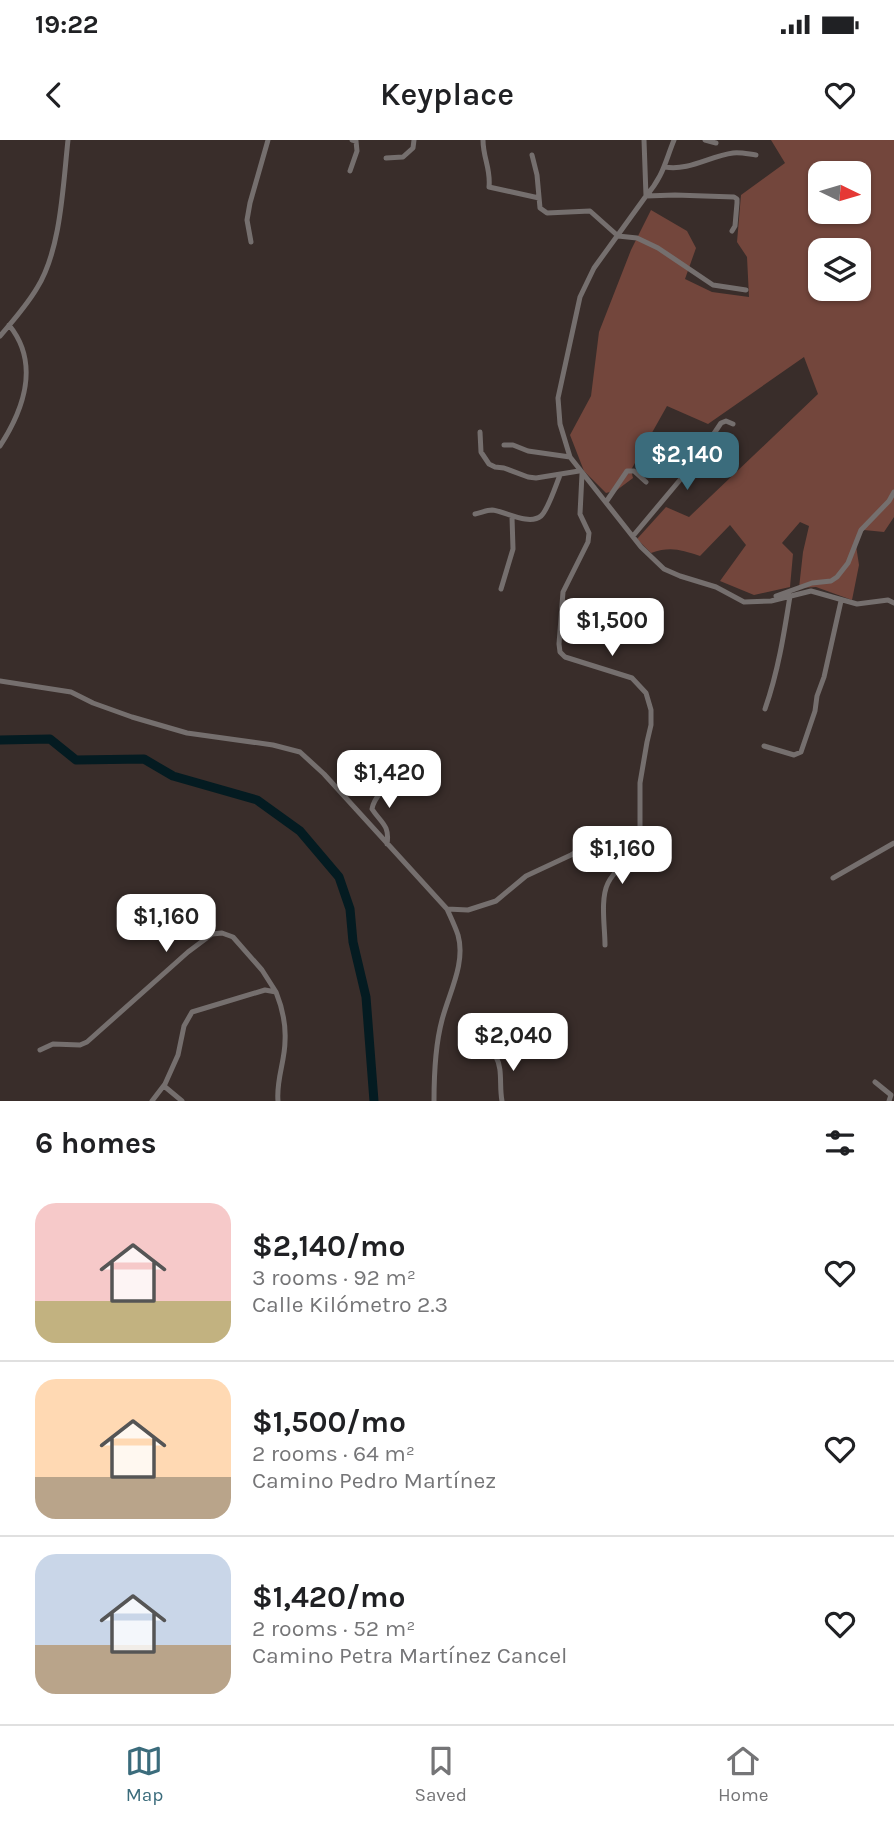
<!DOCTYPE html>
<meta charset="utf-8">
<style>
body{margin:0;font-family:Karla,sans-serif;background:#f2f2f2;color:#202124;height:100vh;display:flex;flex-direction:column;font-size:26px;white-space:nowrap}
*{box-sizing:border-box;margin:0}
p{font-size:23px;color:#757577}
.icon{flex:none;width:38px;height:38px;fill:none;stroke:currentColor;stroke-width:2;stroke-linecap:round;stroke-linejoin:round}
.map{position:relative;height:961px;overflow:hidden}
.details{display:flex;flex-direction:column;background:#fff;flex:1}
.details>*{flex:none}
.needle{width:46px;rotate:95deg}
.tools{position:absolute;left:808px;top:21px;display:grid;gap:14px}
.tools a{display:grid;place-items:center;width:63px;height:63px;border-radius:14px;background:#fff;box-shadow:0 2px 5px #0004;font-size:35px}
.price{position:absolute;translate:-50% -60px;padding:0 16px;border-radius:14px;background:#fff;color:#222;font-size:23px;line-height:46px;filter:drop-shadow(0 2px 4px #0008)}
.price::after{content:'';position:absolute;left:50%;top:42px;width:21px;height:16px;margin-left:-10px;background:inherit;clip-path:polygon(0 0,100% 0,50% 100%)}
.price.selected{background:#3b6c7c;color:#fff}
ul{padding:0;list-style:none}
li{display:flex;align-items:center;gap:21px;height:175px;padding:0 35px}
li+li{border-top:2px solid #e0e0e0}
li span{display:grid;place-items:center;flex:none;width:196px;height:140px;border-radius:21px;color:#555}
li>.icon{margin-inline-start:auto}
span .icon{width:84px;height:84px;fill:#fffc;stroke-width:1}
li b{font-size:30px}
h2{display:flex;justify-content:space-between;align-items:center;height:84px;padding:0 35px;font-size:30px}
.status{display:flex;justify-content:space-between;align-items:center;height:49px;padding:0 35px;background:#fff;direction:ltr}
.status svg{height:19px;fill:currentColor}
header{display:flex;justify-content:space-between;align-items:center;height:91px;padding:0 35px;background:#fff;font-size:32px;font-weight:600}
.menu{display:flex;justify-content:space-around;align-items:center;height:98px;border-top:2px solid #e0e0e0;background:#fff;font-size:19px;color:#757577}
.menu a{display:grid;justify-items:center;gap:4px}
.menu .selected{color:#3b6c7c}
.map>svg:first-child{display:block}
</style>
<div class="status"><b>19:22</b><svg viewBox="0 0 49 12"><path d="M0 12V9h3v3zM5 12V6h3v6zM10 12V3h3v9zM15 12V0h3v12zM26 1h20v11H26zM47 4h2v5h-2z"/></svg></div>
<header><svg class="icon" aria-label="back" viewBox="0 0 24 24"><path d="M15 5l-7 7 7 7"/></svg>Keyplace<svg class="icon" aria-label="heart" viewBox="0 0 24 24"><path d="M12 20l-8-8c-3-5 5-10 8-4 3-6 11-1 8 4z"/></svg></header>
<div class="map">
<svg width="894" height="961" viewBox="0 0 894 961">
<rect width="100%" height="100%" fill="#392d2a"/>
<!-- green -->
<path fill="#73463c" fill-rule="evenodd" d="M771 0H894V377L884 392 864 390 855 399 859 425 852 460 816 447 799 448 803 412 809 386 800 382 782 403 793 414 790 447 754 455 720 441 746 405 730 385 700 416C681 410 671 406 651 413L637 399 666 367 689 377 818 254 804 217 708 284 667 266 631 330 633 338 617 350 606 353 584 331 570 295 591 256 599 192 631 110 651 70 687 91 696 108 685 139 712 152 749 157 747 117 737 102 741 55 785 23ZM821 33H859V72H821ZM821 110H859V149H821Z"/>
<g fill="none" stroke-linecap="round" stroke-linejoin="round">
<!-- river -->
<path stroke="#041b21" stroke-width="9" d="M0 600 50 599 76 620 144 619 173 636 257 660 300 691 339 737 350 769 353 802 366 857 374 961"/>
<!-- minor -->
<path stroke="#756f6e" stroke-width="5" d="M483 0C483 18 491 29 489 47L539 58
M644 0 646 56 594 128 580 157 558 258 560 284 570 317 641 407 664 429 680 436 716 447 744 462 771 461 811 451 857 464 888 460 894 463
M705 0 716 3
M532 15 537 35 540 68 547 73 590 71 618 96 637 98 658 108 713 145 746 150
M386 18 403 17 413 8 414 0
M665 27C689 31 710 16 733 13 740 12 748 14 756 15
M350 31 357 11 356 1 352 0
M646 56 675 55 734 57 737 59V63L735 86 732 91
M646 56C663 37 665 22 674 0
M251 102 247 80 250 63 268 0
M0 196C13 181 27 165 37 148 61 110 63 45 68 0
M480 292 481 312 489 324 495 327 504 328 528 337 536 338 579 331
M504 305H513L528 311 570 317
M0 306C24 269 40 223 9 185
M582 334 580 374 589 393 588 402 563 452 559 504 560 512 565 517 632 538 646 553 651 570V585L647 602 640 643V690L635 695
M606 362 627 331H634L646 342
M475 374C480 373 487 370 492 370 504 371 529 386 541 376 548 370 556 345 560 335
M633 396 695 322 721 283 726 281 733 284
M501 449 513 409 512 377
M776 456 812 443 831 441 837 437 848 423 861 390 889 361 894 352
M0 541 71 552 93 563 132 577 187 593 273 605 300 612 324 634 447 769C451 778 455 786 458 795 466 823 449 853 442 880 435 906 434 933 434 961
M765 569C778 532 784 494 790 456
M764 606 794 615 801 612 815 571 817 556 824 537 841 461
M387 704C390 685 381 683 372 669 373 660 389 639 399 637 405 636 412 637 417 638
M833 738 894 703
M447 769 468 770 496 761 526 736 571 715 603 697 619 693 635 695 658 706 664 720
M605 805C605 787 600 759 608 743 619 721 635 726 635 695
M40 910 53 904 80 905 87 902 188 812 212 794 222 793 233 797 262 830 276 852
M496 917C503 929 499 946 502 961
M875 942 891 955 889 961
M164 946 182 961
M152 961 165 944 178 915 184 886 192 872 265 850 276 852C282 867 286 884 285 901 285 921 276 940 278 961"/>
</g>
</svg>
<div class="tools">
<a><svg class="needle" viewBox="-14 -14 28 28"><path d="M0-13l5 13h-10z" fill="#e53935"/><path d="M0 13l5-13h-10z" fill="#757577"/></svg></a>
<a><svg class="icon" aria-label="layers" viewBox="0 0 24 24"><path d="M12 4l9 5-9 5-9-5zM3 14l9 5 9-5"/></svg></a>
</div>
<b class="price selected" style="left:687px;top:352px">$2,140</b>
<b class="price" style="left:612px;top:518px">$1,500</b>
<b class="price" style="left:389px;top:670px">$1,420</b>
<b class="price" style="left:622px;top:746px">$1,160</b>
<b class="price" style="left:166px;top:814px">$1,160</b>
<b class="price" style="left:513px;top:933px">$2,040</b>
</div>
<section class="details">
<h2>6 homes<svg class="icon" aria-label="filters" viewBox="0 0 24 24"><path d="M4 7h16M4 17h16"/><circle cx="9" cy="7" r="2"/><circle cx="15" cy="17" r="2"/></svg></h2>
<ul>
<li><span style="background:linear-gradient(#f6c9c9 70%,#c2b280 0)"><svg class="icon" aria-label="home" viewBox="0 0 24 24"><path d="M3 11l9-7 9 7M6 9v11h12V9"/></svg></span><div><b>$2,140/mo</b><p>3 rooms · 92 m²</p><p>Calle Kilómetro 2.3</p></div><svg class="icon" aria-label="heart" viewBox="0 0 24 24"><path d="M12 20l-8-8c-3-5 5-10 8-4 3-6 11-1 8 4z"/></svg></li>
<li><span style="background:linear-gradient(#ffd9b3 70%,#b9a48a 0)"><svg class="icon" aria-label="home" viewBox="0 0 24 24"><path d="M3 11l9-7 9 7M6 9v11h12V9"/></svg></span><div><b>$1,500/mo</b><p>2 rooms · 64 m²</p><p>Camino Pedro Martínez</p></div><svg class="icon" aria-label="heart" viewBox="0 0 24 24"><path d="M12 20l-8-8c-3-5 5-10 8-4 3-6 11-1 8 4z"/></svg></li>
<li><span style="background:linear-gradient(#c9d6e8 65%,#b9a48a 0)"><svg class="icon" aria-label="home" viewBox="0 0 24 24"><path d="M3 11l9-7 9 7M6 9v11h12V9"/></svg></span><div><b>$1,420/mo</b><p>2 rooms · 52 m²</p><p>Camino Petra Martínez Cancel</p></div><svg class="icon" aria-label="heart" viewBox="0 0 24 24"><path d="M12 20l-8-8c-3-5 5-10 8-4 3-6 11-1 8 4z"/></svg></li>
</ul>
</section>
<nav class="menu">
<a class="selected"><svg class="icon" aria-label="map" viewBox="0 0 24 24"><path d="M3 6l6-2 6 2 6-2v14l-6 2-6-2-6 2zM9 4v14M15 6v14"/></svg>Map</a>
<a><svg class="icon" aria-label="saved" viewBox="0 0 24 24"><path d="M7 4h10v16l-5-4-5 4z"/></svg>Saved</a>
<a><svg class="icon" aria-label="home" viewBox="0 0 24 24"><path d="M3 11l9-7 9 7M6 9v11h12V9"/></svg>Home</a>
</nav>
